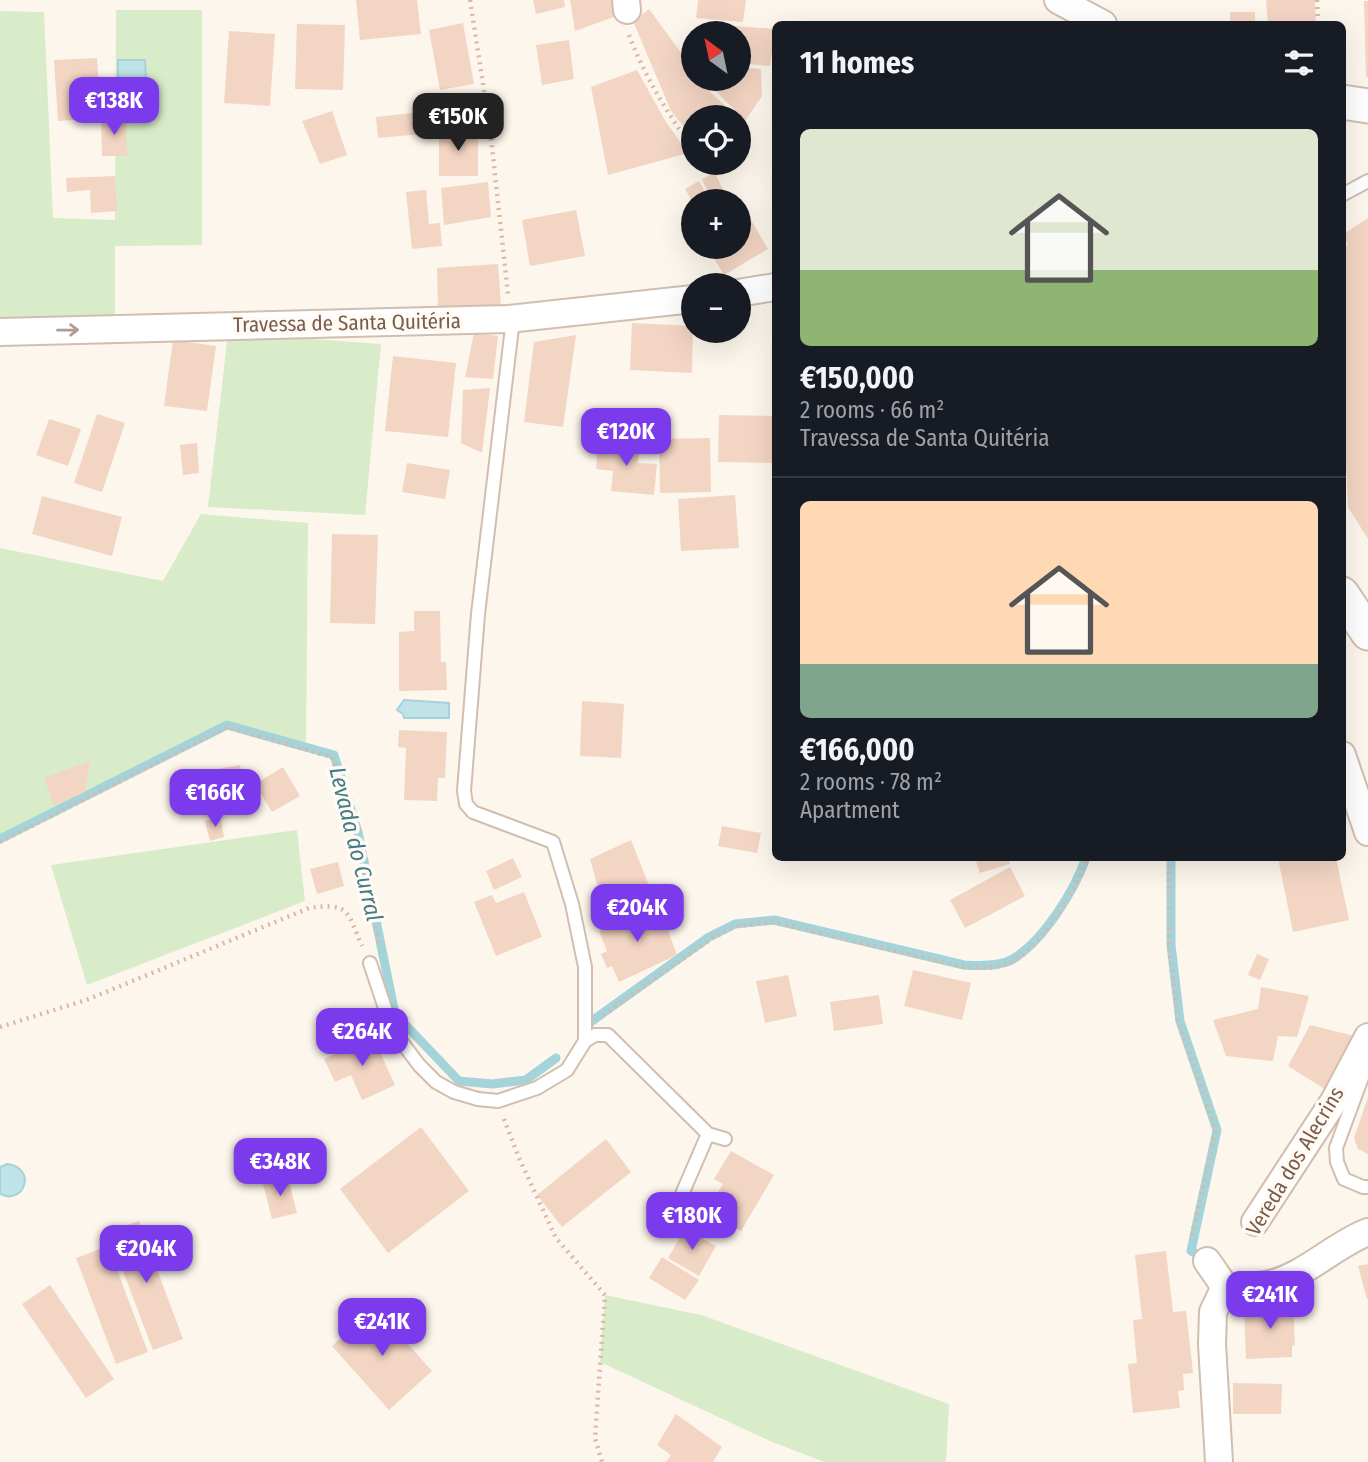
<!DOCTYPE html>
<meta charset="utf-8">
<style>
body{margin:0;font-family:"Fira Sans Condensed",sans-serif;background:#20242c;color:#f1f3f6;height:100vh;display:flex;flex-direction:column;font-size:26px;white-space:nowrap}
*{box-sizing:border-box;margin:0}
p{font-size:23px;color:#9ea1a6}
.icon{flex:none;width:38px;height:38px;fill:none;stroke:currentColor;stroke-width:2;stroke-linecap:round;stroke-linejoin:round}
.map{position:relative;flex:1;overflow:hidden}
.drawer{position:absolute;left:772px;top:21px;width:574px;height:840px;display:flex;flex-direction:column;background:#171b24;border-radius:10px;box-shadow:0 7px 28px #0002}
.drawer>*{flex:none}
.needle{width:46px;rotate:327deg}
.tools{position:absolute;left:681px;top:21px;display:grid;gap:14px}
.tools a{display:grid;place-items:center;width:70px;height:70px;border-radius:50%;background:#171b24;box-shadow:0 7px 28px #0002;font-size:35px}
.price{position:absolute;translate:-50% -60px;padding:0 16px;border-radius:14px;background:#7c3aed;color:#fff;font-size:23px;line-height:46px;filter:drop-shadow(0 2px 4px #0008)}
.price::after{content:'';position:absolute;left:50%;top:42px;width:21px;height:16px;margin-left:-10px;background:inherit;clip-path:polygon(0 0,100% 0,50% 100%)}
.price.selected{background:#222;color:#fff}
ul{padding:0;list-style:none}
li{display:grid;align-content:center;gap:14px;height:371px;padding:0 28px}
li+li{border-top:2px solid #363941}
li span{display:grid;place-items:center;height:217px;border-radius:10px;color:#555}
li>.icon{margin-inline-start:auto}
span .icon{width:126px;height:126px;fill:#fffc;stroke-width:1}
li b{font-size:30px}
h2{display:flex;justify-content:space-between;align-items:center;height:84px;padding:0 28px;font-size:30px}
.map>svg:first-child{display:block}
</style>
<div class="map">
<svg width="1368" height="1462" viewBox="0 0 1368 1462">
<rect width="100%" height="100%" fill="#fdf6ec"/>
<!-- green -->
<path fill="#d8ecc9" d="M116 10H202V245L115 246V325L0 329V11L44 12 53 218 115 220Z
M228 333 381 344 365 515 208 507Z
M201 514 308 523 306 750 227 727 0 842V548L163 581Z
M297 830 305 901 87 985 51 865Z
M605 1295 701 1315 949 1404 946 1462H824L770 1441 600 1362Z"/>
<!-- water -->
<path fill="#bfe3e8" stroke="#a5d3da" stroke-width="2" d="M118 60H145L146 80H118Z
M404 700 449 703V718H404L403 714 397 710Z
M7 1164C38 1168 24 1206 0 1194V1167Z"/>
<g fill="none" stroke-linecap="round" stroke-linejoin="round">
<!-- stream -->
<path stroke="#a5d3da" stroke-width="9" d="M0 839 227 725 334 755 358 832 395 1014 459 1081 492 1084 526 1080 556 1058
M1171 858V945L1180 1021 1217 1130 1191 1251 1204 1258
M592 1021 709 937 735 924 774 920 964 965C978 966 1001 966 1013 959 1044 940 1074 891 1086 858"/>
</g>
<!-- building -->
<path fill="#f3d5c3" d="M356 0H417L421 34 360 40Z
M533 0H564L565 7 536 14Z
M570 0H619L622 14 575 31Z
M698 0H746L743 22 696 18Z
M1266 0H1315L1316 24H1268Z
M1364 1H1368V77H1366Z
M649 9 693 69V79H700L711 93 737 117H693V138L671 111 633 21Z
M1230 12H1255V24H1230Z
M463 23 474 84 440 90 429 30Z
M297 24 345 25 343 90 295 89Z
M735 26 775 29 770 66 738 63V33H722Z
M229 31 275 34 270 106 224 103Z
M569 40 574 79 542 85 536 45Z
M97 58 101 118 58 121 54 60Z
M738 67 761 69 762 96 745 121 716 91 727 79H738Z
M637 70 666 122 688 153 608 175 591 87Z
M332 111 347 155 320 164 302 121Z
M420 112 422 134 378 138 376 117Z
M101 118H126L127 156H102Z
M439 130H478V176H439Z
M715 173 725 194 711 200 702 179Z
M115 176 117 211 91 213 90 190 67 192 66 178Z
M699 181 707 195 692 201 685 189Z
M488 182 491 217 444 225 441 188Z
M426 190 429 224 440 223 442 246 412 249 406 192Z
M736 194 768 249 724 275 707 247H738V201H724Z
M576 210 585 256 530 266 522 220Z
M1368 218V539L1348 507 1342 374V248L1348 245 1342 235Z
M498 264 501 306 438 311 437 268Z
M632 323 693 326 692 373 630 370Z
M474 333 498 336 493 379 465 377Z
M576 335 563 427 524 422 534 342Z
M173 340 216 346 207 411 164 406Z
M393 356 456 363 448 437 385 431Z
M490 388 482 453 461 443 463 390Z
M97 414 125 423 102 492 74 483Z
M719 415 775 416V463L718 462Z
M49 419 81 429 68 466 36 455Z
M710 438 711 492 660 493 659 439Z
M598 441 640 444 638 463 657 464 654 495 611 491 613 471 596 469Z
M197 443 199 473 183 475 180 445Z
M407 463 450 470 445 499 402 492Z
M735 495 739 548 681 551 678 499Z
M42 496 122 517 112 556 32 534Z
M332 534 378 535 375 624 330 623Z
M414 611H440L441 662H446L447 690 399 691V632L414 631Z
M582 701 624 704 621 758 580 756Z
M399 730 447 732 445 778H438L437 801 404 800 406 748 398 747Z
M90 761 85 792 54 806 44 778Z
M240 765 243 783 197 791 194 773Z
M283 767 300 796 272 812 255 784Z
M220 817 224 837 210 841 205 821Z
M722 826 761 833 757 853 718 846Z
M631 840 652 893 604 909 590 859Z
M513 858 522 877 494 890 486 871Z
M975 858H1008L1010 864 980 873Z
M1278 858H1336L1349 920 1293 932Z
M338 862 344 886 317 894 310 869Z
M1010 867 1025 896 965 928 950 900Z
M524 892 542 937 496 956 474 902 492 895 496 903Z
M659 906 677 955 619 982 612 966 607 968 601 954 607 951 599 931Z
M1257 954 1269 959 1260 980 1248 975Z
M913 970 971 983 962 1020 904 1006Z
M788 975 797 1016 765 1023 756 981Z
M1261 987 1309 996 1297 1037 1278 1036 1273 1061 1226 1056 1213 1020 1258 1009Z
M879 995 883 1024 834 1031 830 1002Z
M1310 1025 1355 1036 1331 1093 1288 1066Z
M373 1037 395 1085 362 1100 351 1075 335 1082 324 1059Z
M1368 1097V1154L1358 1149 1354 1138Z
M421 1127 469 1191 388 1253 340 1189Z
M606 1139 631 1172 562 1227 537 1195Z
M731 1151 774 1175 741 1231 707 1211 723 1184 714 1179Z
M288 1178 297 1213 272 1219 263 1184Z
M139 1221 183 1339 153 1350 108 1232Z
M685 1229 716 1246 699 1276 668 1258Z
M108 1246 148 1352 116 1364 76 1258Z
M1166 1251 1173 1312 1186 1311 1193 1373 1183 1374 1184 1390 1178 1391 1180 1408 1133 1413 1128 1364 1137 1363 1133 1320 1142 1319 1135 1255Z
M662 1257 699 1280 685 1300 649 1278Z
M1368 1264V1299H1367L1358 1266Z
M50 1285 114 1379 86 1398 22 1304Z
M1293 1303 1295 1346 1292 1345V1357L1246 1359 1244 1310 1257 1309V1305Z
M375 1307 432 1371 389 1410 332 1346Z
M1233 1383 1282 1384 1281 1414H1233Z
M676 1414 722 1447 713 1462H666L671 1455 657 1445Z"/>
<g fill="none" stroke-linecap="round" stroke-linejoin="round">
<defs>
<path id="service" d="M1342 195 1368 181
M513 319 478 614 464 791 466 804 473 812 553 842 572 904 585 967V1041
M370 963 387 1014 401 1041 419 1065 436 1082 454 1092 478 1099 498 1101 537 1088 567 1070 585 1041 595 1035H608L708 1134 725 1139
M1368 1061 1336 1148 1337 1162 1344 1179 1363 1187H1368
M679 1201 708 1134"/>
<path id="minor" d="M626 0 627 10
M1058 0 1103 24
M738 293 775 287
M0 332 508 319 693 299
M1342 755 1368 832
M1255 1222 1334 1101 1368 1037
M1207 1261 1225 1287
M1219 1462 1212 1344 1213 1312 1225 1287C1239 1286 1256 1288 1270 1284 1305 1276 1334 1245 1368 1232"/>
<path id="tertiary" d="M1342 102 1368 106
M1342 594 1368 633"/>
</defs>
<!-- service casing -->
<use href="#service" stroke="#d1beb0" stroke-width="16"/>
<!-- minor casing -->
<use href="#minor" stroke="#d1beb0" stroke-width="30"/>
<!-- tertiary casing -->
<use href="#tertiary" stroke="#d1beb0" stroke-width="37"/>
<!-- path -->
<path stroke="#d9b8a5" stroke-width="4.5" stroke-dasharray="2 5" stroke-linecap="butt" d="M470 0 490 129 508 294
M1317 0 1318 24
M629 35C642 69 659 99 679 129
M0 842 227 727 332 757 356 833 379 945
M1169 858V946L1178 1022 1216 1130 1191 1239
M603 1015 711 939 735 926 774 922 964 967C978 968 999 969 1012 962 1040 949 1078 886 1088 858
M0 1027 89 999 309 908C350 902 347 912 362 946
M504 1119 519 1158 556 1238 605 1295 595 1438 602 1462"/>
<!-- service -->
<use href="#service" stroke="#fff" stroke-width="12"/>
<!-- minor -->
<use href="#minor" stroke="#fff" stroke-width="26"/>
<!-- tertiary -->
<use href="#tertiary" stroke="#fff" stroke-width="33"/>
</g>
<!-- one-way arrows -->
<defs><path id="oneway-shaft" d="M-6 0H5M1.5-3L5.5 0L1.5 3" fill="none" stroke-width="1.6" stroke-linecap="round" stroke-linejoin="round" transform="scale(1.75)"/></defs>
<use stroke="#af9d94" href="#oneway-shaft" transform="translate(68 330) rotate(-1)"/>
<g text-anchor="middle" stroke-width="7" stroke-linejoin="round" paint-order="stroke">
<!-- street labels -->
<g font-size="21" fill="#7a5c4d" stroke="#fffaf3">
<text transform="translate(347 323) rotate(-1)" y="7">Travessa de Santa Quitéria</text>
<text transform="translate(1295 1161) rotate(-59)" y="7">Vereda dos Alecrins</text>
</g>
<!-- water labels -->
<g font-size="23" font-style="italic" fill="#437c86" stroke="#fffaf3">
<text transform="translate(356 844) rotate(76)" y="8">Levada do Curral</text>
</g>
</g>
</svg>
<div class="tools">
<a><svg class="needle" viewBox="-14 -14 28 28"><path d="M0-13l5 13h-10z" fill="#e53935"/><path d="M0 13l5-13h-10z" fill="#9ea1a6"/></svg></a>
<a><svg class="icon" aria-label="locate" viewBox="0 0 24 24"><circle cx="12" cy="12" r="6"/><path d="M12 2v4M12 18v4M2 12h4M18 12h4"/></svg></a>
<a>+</a>
<a>−</a>
</div>
<b class="price" style="left:114px;top:137px">€138K</b>
<b class="price selected" style="left:458px;top:153px">€150K</b>
<b class="price" style="left:626px;top:468px">€120K</b>
<b class="price" style="left:215px;top:829px">€166K</b>
<b class="price" style="left:637px;top:944px">€204K</b>
<b class="price" style="left:362px;top:1068px">€264K</b>
<b class="price" style="left:280px;top:1198px">€348K</b>
<b class="price" style="left:692px;top:1252px">€180K</b>
<b class="price" style="left:146px;top:1285px">€204K</b>
<b class="price" style="left:1270px;top:1331px">€241K</b>
<b class="price" style="left:382px;top:1358px">€241K</b>
<section class="drawer">
<h2>11 homes<svg class="icon" aria-label="filters" viewBox="0 0 24 24"><path d="M4 7h16M4 17h16"/><circle cx="9" cy="7" r="2"/><circle cx="15" cy="17" r="2"/></svg></h2>
<ul>
<li><span style="background:linear-gradient(#dfe7d0 65%,#8fb573 0)"><svg class="icon" aria-label="home" viewBox="0 0 24 24"><path d="M3 11l9-7 9 7M6 9v11h12V9"/></svg></span><div><b>€150,000</b><p>2 rooms · 66 m²</p><p>Travessa de Santa Quitéria</p></div></li>
<li><span style="background:linear-gradient(#ffd9b3 75%,#7fa58c 0)"><svg class="icon" aria-label="home" viewBox="0 0 24 24"><path d="M3 11l9-7 9 7M6 9v11h12V9"/></svg></span><div><b>€166,000</b><p>2 rooms · 78 m²</p><p>Apartment</p></div></li>
</ul>
</section>
</div>
